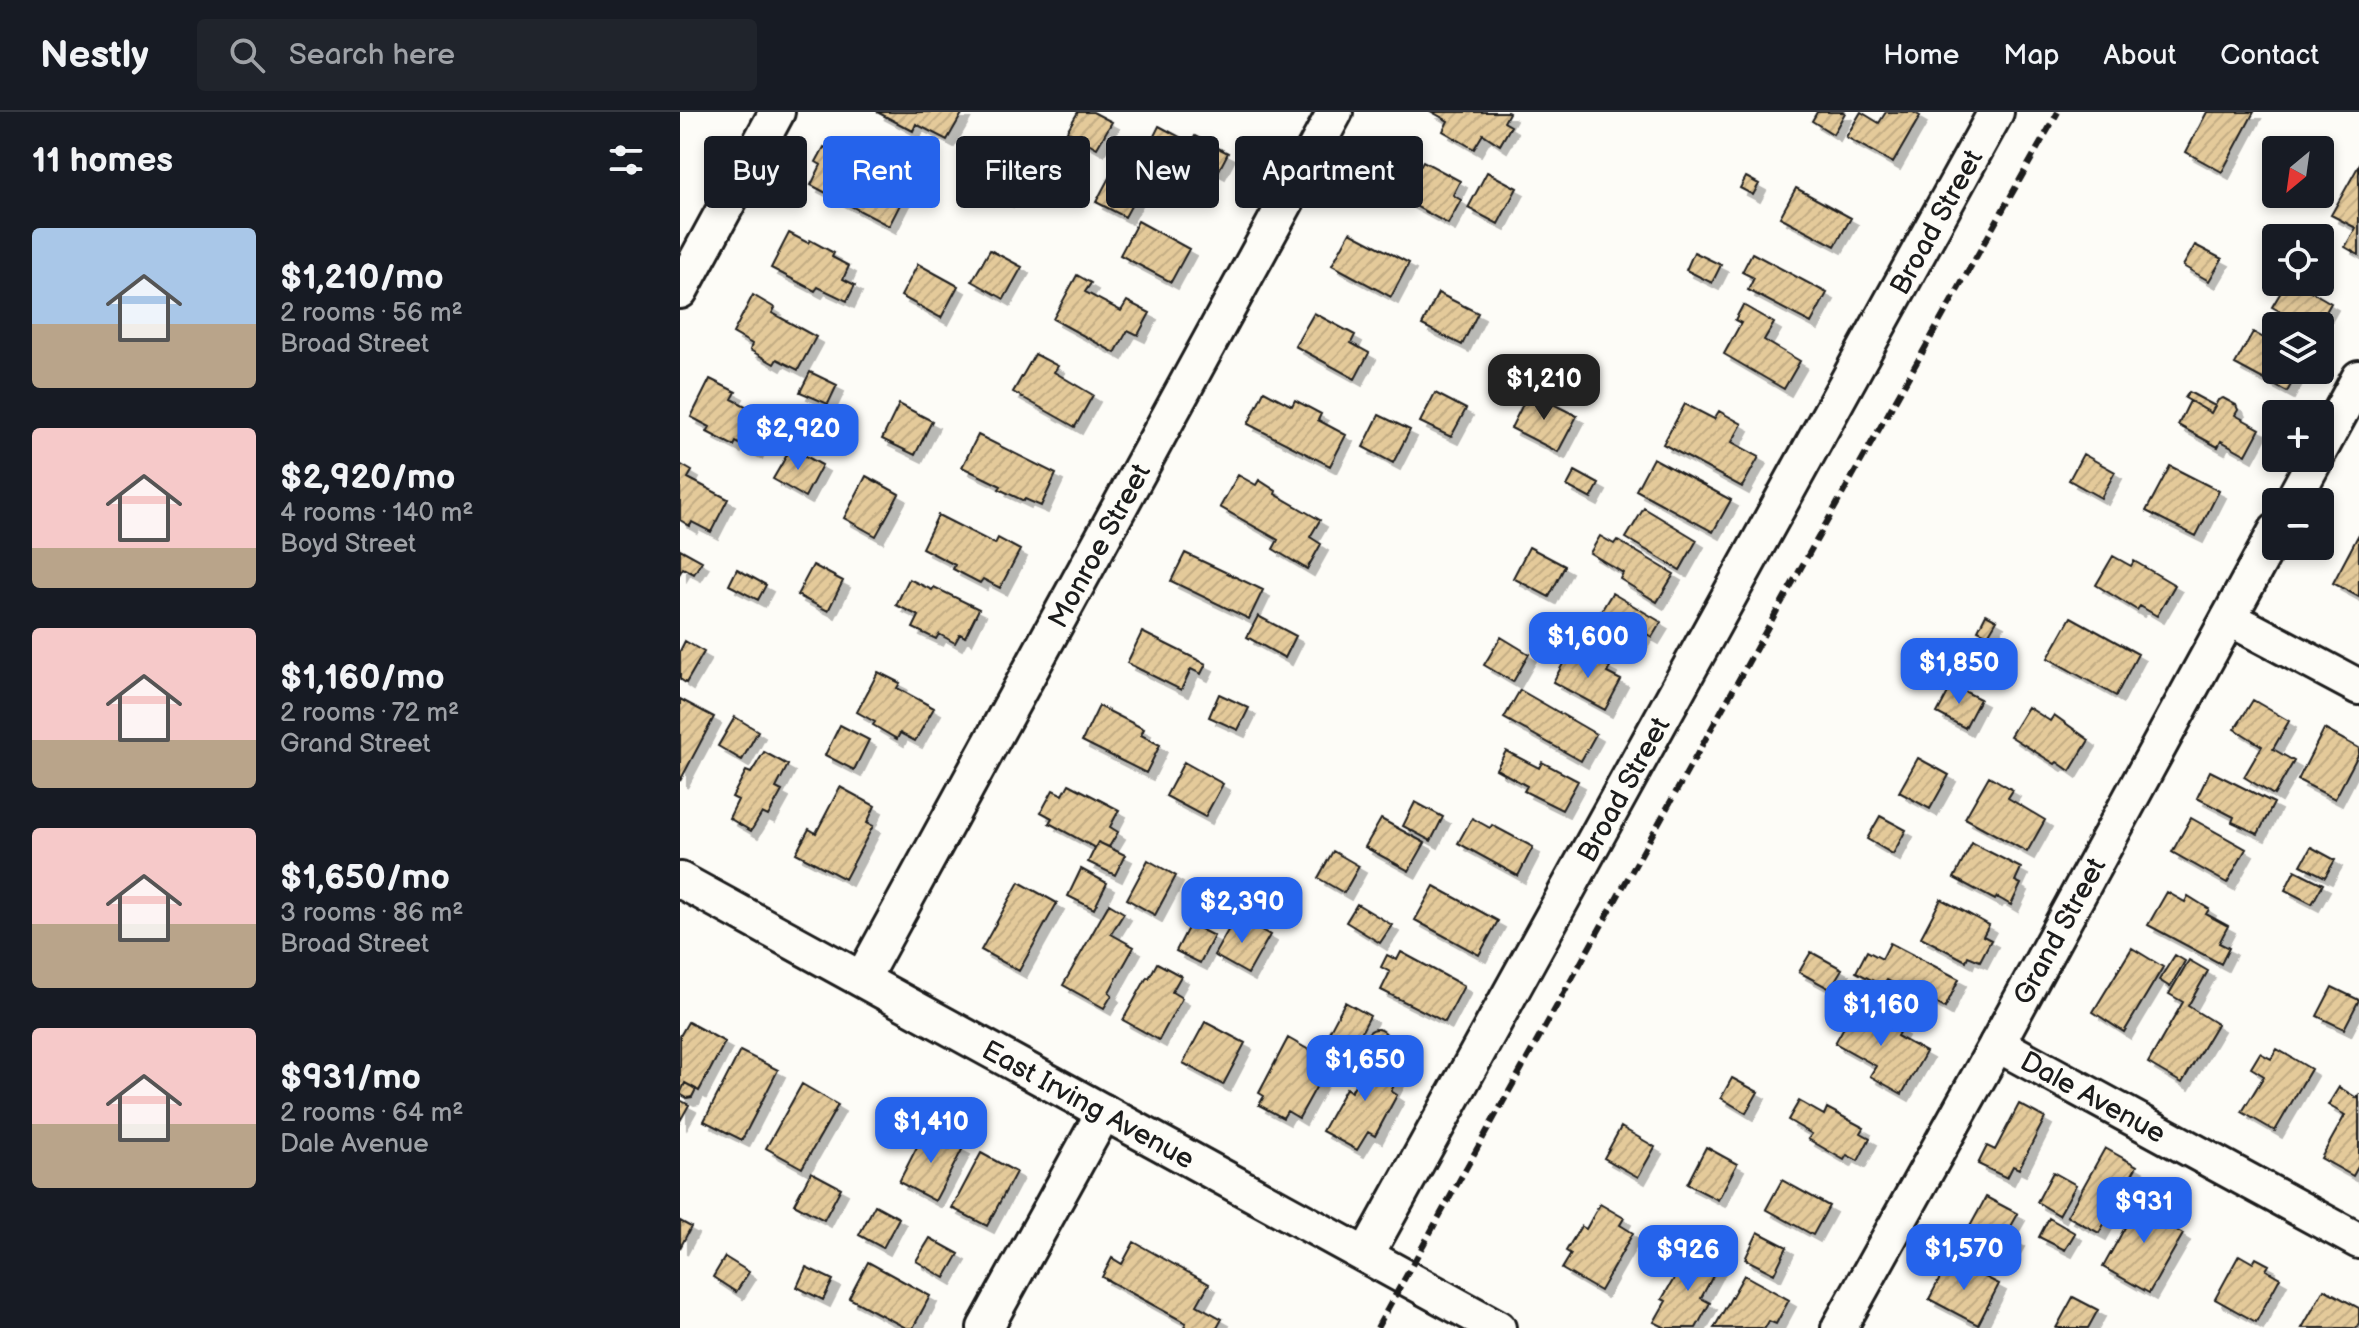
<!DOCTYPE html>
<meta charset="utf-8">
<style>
body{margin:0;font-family:"Balsamiq Sans",sans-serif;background:#20242c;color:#f1f3f6;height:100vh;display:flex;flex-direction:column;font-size:30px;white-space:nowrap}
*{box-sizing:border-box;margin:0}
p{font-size:26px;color:#9ea1a6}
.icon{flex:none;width:44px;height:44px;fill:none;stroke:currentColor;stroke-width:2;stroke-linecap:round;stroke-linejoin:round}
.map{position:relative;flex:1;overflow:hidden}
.drawer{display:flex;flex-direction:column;background:#171b24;width:680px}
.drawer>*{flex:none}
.hud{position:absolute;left:24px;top:24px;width:760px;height:72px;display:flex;gap:16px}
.needle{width:52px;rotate:209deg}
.tools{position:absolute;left:1582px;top:24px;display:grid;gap:16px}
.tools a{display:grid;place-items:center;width:72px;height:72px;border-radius:8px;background:#171b24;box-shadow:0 4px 12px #0003;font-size:40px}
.price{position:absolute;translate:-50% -68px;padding:0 18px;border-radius:16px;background:#2563eb;color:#fff;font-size:26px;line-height:52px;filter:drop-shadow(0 2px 4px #0008)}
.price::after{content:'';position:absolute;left:50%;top:48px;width:24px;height:18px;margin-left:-12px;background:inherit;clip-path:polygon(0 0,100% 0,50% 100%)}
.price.selected{background:#222;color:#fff}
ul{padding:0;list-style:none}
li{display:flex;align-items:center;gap:24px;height:200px;padding:0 32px}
li span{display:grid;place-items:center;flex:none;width:224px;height:160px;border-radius:8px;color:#555}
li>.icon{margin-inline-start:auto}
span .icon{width:96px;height:96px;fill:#fffc;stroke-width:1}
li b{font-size:34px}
h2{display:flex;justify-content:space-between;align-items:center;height:96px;padding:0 32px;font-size:34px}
.chip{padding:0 28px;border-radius:8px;background:#171b24;box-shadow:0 4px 12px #0003;font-size:28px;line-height:72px}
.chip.selected{background:#2563eb;color:#fff}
header{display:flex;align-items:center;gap:48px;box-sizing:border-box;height:112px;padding:0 40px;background:#171b24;border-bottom:2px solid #363941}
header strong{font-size:38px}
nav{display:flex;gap:44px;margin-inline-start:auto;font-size:28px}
.search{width:560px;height:72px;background:#20242c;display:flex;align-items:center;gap:20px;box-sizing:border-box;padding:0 28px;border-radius:8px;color:#9ea1a6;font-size:30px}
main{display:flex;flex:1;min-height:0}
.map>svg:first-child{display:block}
</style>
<header>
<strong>Nestly</strong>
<div class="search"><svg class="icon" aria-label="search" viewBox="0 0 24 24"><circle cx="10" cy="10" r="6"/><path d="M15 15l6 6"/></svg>Search here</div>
<nav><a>Home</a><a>Map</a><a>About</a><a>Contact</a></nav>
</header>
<main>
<section class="drawer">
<h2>11 homes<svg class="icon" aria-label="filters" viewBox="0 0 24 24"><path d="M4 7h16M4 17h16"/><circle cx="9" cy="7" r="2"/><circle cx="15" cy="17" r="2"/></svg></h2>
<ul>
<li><span style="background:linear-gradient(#a9c7e8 60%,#b9a48a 0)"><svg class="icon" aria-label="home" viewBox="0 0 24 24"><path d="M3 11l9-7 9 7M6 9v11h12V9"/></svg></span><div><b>$1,210/mo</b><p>2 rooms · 56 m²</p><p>Broad Street</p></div></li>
<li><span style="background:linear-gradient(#f6c9c9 75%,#b9a48a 0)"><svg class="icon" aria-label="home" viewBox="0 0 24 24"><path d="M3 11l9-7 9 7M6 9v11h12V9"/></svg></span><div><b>$2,920/mo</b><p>4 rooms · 140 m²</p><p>Boyd Street</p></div></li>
<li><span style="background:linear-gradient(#f6c9c9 70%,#b9a48a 0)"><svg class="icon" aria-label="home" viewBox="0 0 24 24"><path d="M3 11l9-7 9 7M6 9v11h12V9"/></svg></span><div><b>$1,160/mo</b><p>2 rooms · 72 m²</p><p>Grand Street</p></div></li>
<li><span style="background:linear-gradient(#f6c9c9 60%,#b9a48a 0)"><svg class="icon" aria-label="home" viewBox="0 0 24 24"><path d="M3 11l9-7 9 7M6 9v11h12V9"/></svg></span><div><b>$1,650/mo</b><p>3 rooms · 86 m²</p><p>Broad Street</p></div></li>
<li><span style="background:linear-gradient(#f6c9c9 60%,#b9a48a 0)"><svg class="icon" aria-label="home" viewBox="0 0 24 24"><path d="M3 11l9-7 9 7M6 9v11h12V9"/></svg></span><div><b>$931/mo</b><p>2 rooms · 64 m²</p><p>Dale Avenue</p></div></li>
</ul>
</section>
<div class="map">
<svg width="1679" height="1216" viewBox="0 0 1679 1216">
<defs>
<pattern id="building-hatch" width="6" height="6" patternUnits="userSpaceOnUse" patternTransform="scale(2)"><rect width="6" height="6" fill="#e4ca9a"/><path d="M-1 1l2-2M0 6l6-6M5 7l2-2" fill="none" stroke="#c3ad84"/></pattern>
<filter id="shadow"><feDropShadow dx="7" dy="7" stdDeviation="0" flood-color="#0004"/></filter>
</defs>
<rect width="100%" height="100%" fill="#fdfcf7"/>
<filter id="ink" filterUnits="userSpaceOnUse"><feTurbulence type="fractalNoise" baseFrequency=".0125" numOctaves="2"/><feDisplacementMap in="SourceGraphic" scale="16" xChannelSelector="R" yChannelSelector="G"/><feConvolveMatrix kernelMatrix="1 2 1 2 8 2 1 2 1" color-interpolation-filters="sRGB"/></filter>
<g filter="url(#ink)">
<!-- building -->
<path fill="url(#building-hatch)" stroke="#1c1c1c" stroke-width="2" filter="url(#shadow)" d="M197 0H283L267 28 236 12 233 19Z
M398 0H413L432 10 417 36 387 19Z
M752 0H827L829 1 824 10 831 14 820 33 803 22 794 37 763 19 768 9Z
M1137 0H1163L1165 1 1153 22 1132 9Z
M1181 0 1199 11 1206 0H1233L1240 4 1213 51 1166 25Z
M1527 0H1574L1542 60 1506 40Z
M479 14 511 31 515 24 548 41 538 60 527 54 513 80 460 52Z
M302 31 345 53 326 88 284 65Z
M144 35 167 47 170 40 196 53 190 64 225 83 209 114 131 73 141 53 136 50Z
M716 43 739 56 743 49 780 69 773 83 781 88 768 112 699 74Z
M1679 53V143L1665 135 1676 116 1651 103Z
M433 58 462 74 445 105 416 90Z
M807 60 837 76 818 112 788 96Z
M1066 65 1079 72 1073 83 1060 76Z
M1116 76 1171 106 1155 134 1100 105Z
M458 109 509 137 491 170 440 143Z
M670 120 729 151 711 185 652 153Z
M109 121 128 131 130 128 154 141 152 145 169 154 163 167 175 173 167 189 138 175 135 179 91 156Z
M1515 133 1542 147 1529 169 1503 154Z
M310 138 342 155 324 187 292 169Z
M1014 140 1041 153 1032 171 1006 158Z
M1072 141 1147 181 1131 211 1068 178 1074 166 1062 160Z
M238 152 278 174 261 206 221 184Z
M397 163 411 171 405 180 441 199 447 189 470 201 458 223 448 218 435 241 373 207Z
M1607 170H1615L1651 191 1638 214H1626L1592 195Z
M758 181 798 201 782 233 742 213Z
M73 183 95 196 92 201 136 225 118 258 97 247 94 252 70 238 72 232 53 221Z
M1063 193 1094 211 1084 228 1120 249 1104 277 1044 242 1061 211 1055 208Z
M634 201 675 223 671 231 689 241 675 267 615 234Z
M1573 220 1596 233V258H1619L1607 280 1555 252Z
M355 242 378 254 374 260 413 283 395 315 333 280Z
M130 260 157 273 148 292 120 280Z
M30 267 56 280 52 287 91 307 75 340 56 330 54 334 27 320 30 315 11 305Z
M584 279 612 294 615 288 641 302 638 308 666 323 650 354 568 312Z
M849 280 897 304 878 340 831 316Z
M1509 280 1535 294 1531 301 1505 286Z
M755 281 786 297 771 325 740 310Z
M1543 286 1556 293 1558 298 1555 303 1580 317 1566 343 1541 329 1538 335 1498 313 1510 289 1531 301 1538 288Z
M219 292 252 309 235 343 202 327Z
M1005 292 1034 307 1039 299 1062 312 1052 330 1079 345 1062 375 983 332Z
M699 303 730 318 713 351 683 335Z
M298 323 376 362 361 394 345 387 344 389 319 377 321 374 282 355Z
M111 336 142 353 125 385 93 367Z
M1403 342 1435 360 1421 386 1389 368Z
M973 346 1051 388 1033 420 956 378Z
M0 352 12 359 8 366 48 387 31 420 12 410 10 414 0 408Z
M1490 354 1539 379 1516 424 1466 399Z
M895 359 919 372 911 387 887 374Z
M558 363 576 373 579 368 596 379 595 382 640 408 630 425 641 432 627 457 593 437 598 428 540 395Z
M186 364 219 382 196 424 164 406Z
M964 396 1017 428 1000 458 946 426Z
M258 403 315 432 318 426 340 438 320 476 303 467 300 471 273 457 275 453 242 436Z
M1679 422V485L1653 471Z
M920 424 934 432 937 428 994 462 977 490 940 467 943 461 910 441Z
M849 435 885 454 869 485 833 466Z
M0 437 22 449 14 462 3 456 0 461Z
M505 441 583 478 569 507 491 469Z
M1433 444 1451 454 1454 449 1495 473 1477 504 1460 494 1457 498 1416 473Z
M133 453 163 469 148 499 117 483Z
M57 457 86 473 78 488 49 473Z
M229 467 252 478 254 475 299 497 285 525 280 522 275 531 259 522 256 527 233 516 239 504 216 493Z
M932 481 981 510 972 525 965 521 953 541 911 516Z
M1306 502 1317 508 1308 523 1298 518Z
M578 504 616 524 605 546 567 525Z
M1391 505 1458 542 1436 584 1368 546Z
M462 520 526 552 521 562 511 557 501 578 447 551Z
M821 525 849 542 833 570 804 553Z
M5 529 24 540 6 571 0 567V539Z
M890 539 904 547 906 543 930 555 927 561 941 568 925 598 873 570Z
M198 560 220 571 217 576 254 596 235 629 220 621 217 627 193 613 195 610 177 600Z
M1272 573 1300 587 1285 616 1257 601Z
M840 578 916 622 901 649 824 606Z
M539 582 569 596 558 618 529 605Z
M0 587 34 605 0 669Z
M1573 588 1609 609 1593 637 1614 649 1594 683 1564 665 1582 634 1555 617Z
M419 594 464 617 461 623 480 633 466 661 402 629Z
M1348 595 1370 609 1374 603 1409 628 1390 659 1377 650 1375 652 1330 624Z
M55 605 78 619 62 648 38 634Z
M160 613 189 628 174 658 145 643Z
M1644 617 1679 636V641L1655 687 1618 668Z
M826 639 859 656 862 650 898 669 882 698 844 679 847 674 816 657Z
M84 640 108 653 96 676 102 679 88 704 82 701 71 719 49 706 58 688 52 685 66 659 71 661Z
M1238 646 1269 663 1250 697 1219 680Z
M504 650 543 672 525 705 486 684Z
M1530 659 1594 691 1578 722 1552 710 1554 705 1517 686Z
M1309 664 1333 678 1328 686 1365 708 1347 740 1285 706Z
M389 672 439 698 430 715 438 720 429 735 418 730 415 736 369 711 372 706 361 700 373 678 383 683Z
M160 675 195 694 187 711 193 714 165 767 116 741 129 717 136 721Z
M735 690 763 705 751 729 723 714Z
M1200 704 1226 718 1213 742 1187 727Z
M792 706 810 716 812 713 853 735 838 764 778 731Z
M1511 706 1566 737 1547 771 1492 740Z
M701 707 745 731 729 759 685 735Z
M418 730 445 743 435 763 408 750Z
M1292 731 1341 756 1335 769 1341 772 1331 793 1317 785 1315 788 1274 766Z
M1631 735 1655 748 1645 765 1621 753Z
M653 739 679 754 664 781 638 766Z
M468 748 496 764 475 803 447 787Z
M401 757 427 771 414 797 388 784Z
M1615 758 1643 772 1632 792 1605 778Z
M339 770 377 791 339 859 301 838Z
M754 774 818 809 799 843 735 808Z
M1487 780 1505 790 1508 784 1529 797 1526 802 1548 814 1539 831 1549 836 1541 852 1468 813Z
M1261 787 1309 813 1303 824 1311 828 1300 849 1288 844 1286 849 1241 825Z
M429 792 444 801 431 822 454 835 429 880 432 883 424 896 383 873Z
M677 792 712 813 700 831 666 810Z
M556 804 590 823 568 862 534 843Z
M510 812 534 824 520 851 496 839Z
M1210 831 1279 867 1265 896 1249 887 1248 889 1207 868 1203 874 1176 860 1187 839 1202 847Z
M1452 836 1483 855 1444 920 1413 900Z
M721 840 784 874 765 910 701 878 710 860 701 855 707 843 717 848Z
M1131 840 1162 857 1150 877 1119 860Z
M1495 843 1505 849 1490 875 1479 868Z
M1509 848 1528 859 1508 894 1537 912 1502 971 1468 951 1503 890 1489 882Z
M477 851 501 864 492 880 502 886 479 928 443 908 467 865 469 866Z
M1652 875 1679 888 1664 917 1637 904Z
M665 890 690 904 673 936 648 922Z
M1177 892 1221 917 1217 924 1246 940 1222 982 1190 964 1196 954 1155 931Z
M8 910 45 930 19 979 5 971 0 982V924Z
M525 910 565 931 543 973 503 951Z
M686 928a11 11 0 1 1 22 0a11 11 0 1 1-22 0Z
M608 926 650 950 619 1006 607 999 603 1006 579 993 584 984 579 981Z
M1597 937 1631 957 1595 1019 1562 1000 1584 964 1571 956 1580 941 1591 947Z
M60 939 98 958 62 1028 24 1009Z
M701 939 725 952 711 979 717 983 695 1024 688 1020 677 1038 642 1019 666 976 671 980 681 962 686 965Z
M1052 966 1078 980 1066 1001 1041 986Z
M5 971 16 977 12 985 7 986 0 982Z
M122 972 158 993 122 1056 86 1036Z
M1659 975 1677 986 1679 982V1053L1673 1064 1641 1046 1665 1003 1648 993Z
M0 988 9 993 0 1009Z
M1119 989 1144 1003 1147 996 1184 1016 1181 1021 1190 1026 1178 1049 1167 1043 1164 1048 1128 1027 1132 1022 1108 1008Z
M1339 992 1365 1006 1339 1057 1333 1054 1327 1066 1298 1052 1307 1034 1315 1038Z
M941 1015 975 1035 958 1065 924 1046Z
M246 1017 283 1036 255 1089 219 1070Z
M1026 1035 1057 1052 1038 1088 1007 1072Z
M1425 1036 1457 1054 1419 1121 1387 1104Z
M301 1041 336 1060 307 1114 272 1096Z
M131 1060 161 1076 144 1108 114 1092Z
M1373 1060 1396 1073 1379 1103 1357 1090Z
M1102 1068 1149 1094 1133 1123 1086 1097Z
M1463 1083 1495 1100 1488 1113 1503 1122 1469 1181 1423 1155Z
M1306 1085 1338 1102 1326 1123 1337 1128 1324 1152 1282 1129Z
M920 1092 944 1106 940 1113 953 1121 920 1179 882 1157 891 1142 886 1139 901 1114 906 1117Z
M195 1093 219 1106 203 1136 179 1123Z
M1369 1106 1395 1121 1385 1138 1359 1125Z
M0 1109 11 1115 0 1136Z
M1078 1120 1107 1135 1094 1162 1065 1147Z
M250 1126 279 1142 265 1166 236 1149Z
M454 1130 529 1172 517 1193 542 1207 537 1216H504L506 1211 422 1165 432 1146 442 1152Z
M1012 1136 1040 1151 1021 1186 1030 1191 1016 1216H986L974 1210 986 1189 982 1187Z
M1559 1143 1573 1151 1576 1146 1589 1153 1586 1158 1600 1166 1576 1210 1535 1187Z
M45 1145 69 1160 56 1180 33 1165Z
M1270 1147 1319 1172 1298 1213 1249 1187Z
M188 1150 250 1184 233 1216H226L169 1186Z
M126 1155 153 1168 143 1188 117 1175Z
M1064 1163 1109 1188 1096 1212 1089 1209 1085 1216H1034Z
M1644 1177 1679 1196V1211L1676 1216H1622Z
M1393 1185 1418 1198 1408 1216H1376Z"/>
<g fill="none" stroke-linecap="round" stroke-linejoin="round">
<defs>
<g id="minor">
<path d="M0 179 97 0"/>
<path d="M1640 338 1679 266"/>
<path d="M1612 390 1636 346"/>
<path d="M1549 506 1679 575"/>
<path id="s1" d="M0 768 818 1216"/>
<path id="s2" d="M182 867 655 0"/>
<path id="s3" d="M1317 932 1679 1129"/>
<path id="s4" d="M686 1143 1316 0"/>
<path d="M305 1216 424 1000"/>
<path id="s5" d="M1159 1216 1317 932 1596 419"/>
</g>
</defs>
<!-- minor casing -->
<use href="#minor" stroke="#1c1c1c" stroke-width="40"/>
<!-- minor -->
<use href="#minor" stroke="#fdfcf7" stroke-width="34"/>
<!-- rail -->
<path stroke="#1c1c1c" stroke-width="6" stroke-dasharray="12 6" stroke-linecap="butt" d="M697 1216 1122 454 1378 0"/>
</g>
</g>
<g text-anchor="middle" stroke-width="6" stroke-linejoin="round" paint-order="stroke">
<!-- street labels -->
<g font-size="28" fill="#1c1c1c" stroke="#fdfcf7">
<text dy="10" stroke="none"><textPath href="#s4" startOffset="1180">Broad Street</textPath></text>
<text dy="10" stroke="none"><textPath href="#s2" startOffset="494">Monroe Street</textPath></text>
<text dy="10" stroke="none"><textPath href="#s4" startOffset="532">Broad Street</textPath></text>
<text dy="10" stroke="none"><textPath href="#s5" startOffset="454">Grand Street</textPath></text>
<text dy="10" stroke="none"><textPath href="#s3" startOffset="110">Dale Avenue</textPath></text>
<text dy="10" stroke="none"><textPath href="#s1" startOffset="466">East Irving Avenue</textPath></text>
</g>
</g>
</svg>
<div class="tools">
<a><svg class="needle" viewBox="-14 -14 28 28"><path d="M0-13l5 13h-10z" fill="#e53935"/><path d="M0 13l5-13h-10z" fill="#9ea1a6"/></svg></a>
<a><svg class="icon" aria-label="locate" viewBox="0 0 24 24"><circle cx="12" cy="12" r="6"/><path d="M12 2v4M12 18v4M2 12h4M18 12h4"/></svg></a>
<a><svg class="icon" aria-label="layers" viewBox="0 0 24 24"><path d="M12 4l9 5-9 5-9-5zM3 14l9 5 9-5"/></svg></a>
<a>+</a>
<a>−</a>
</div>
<b class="price selected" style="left:864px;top:310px">$1,210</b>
<b class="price" style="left:118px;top:360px">$2,920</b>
<b class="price" style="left:908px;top:568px">$1,600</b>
<b class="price" style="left:1279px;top:594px">$1,850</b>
<b class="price" style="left:562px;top:833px">$2,390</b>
<b class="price" style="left:1201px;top:936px">$1,160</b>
<b class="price" style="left:685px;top:991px">$1,650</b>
<b class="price" style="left:251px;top:1053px">$1,410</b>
<b class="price" style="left:1464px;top:1133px">$931</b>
<b class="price" style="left:1284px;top:1180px">$1,570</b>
<b class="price" style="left:1008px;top:1181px">$926</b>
<div class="hud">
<a class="chip">Buy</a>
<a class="chip selected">Rent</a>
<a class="chip">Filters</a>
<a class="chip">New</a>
<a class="chip">Apartment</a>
</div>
</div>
</main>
